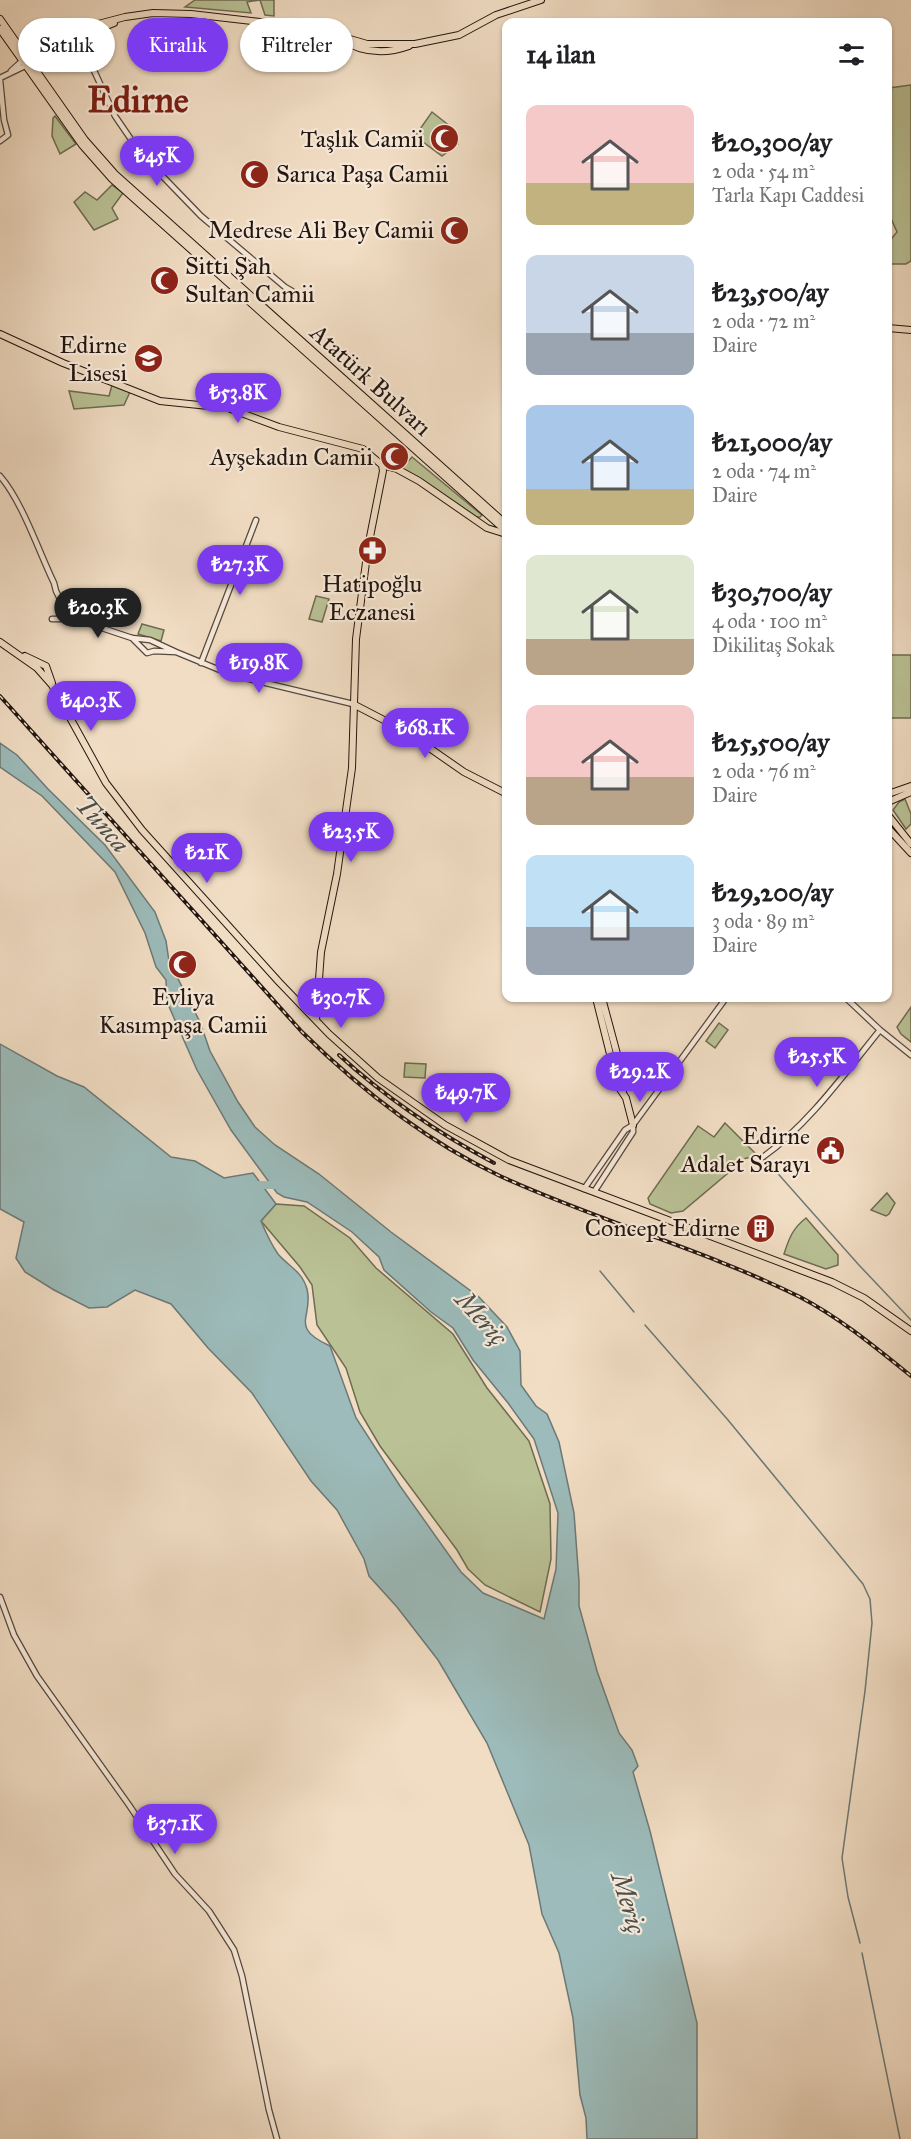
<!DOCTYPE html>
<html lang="tr">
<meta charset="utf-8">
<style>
body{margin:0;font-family:"IM FELL Great Primer",serif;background:#f6f6f6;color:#202124;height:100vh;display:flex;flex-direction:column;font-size:22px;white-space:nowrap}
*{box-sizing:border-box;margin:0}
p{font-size:20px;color:#757577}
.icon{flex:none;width:33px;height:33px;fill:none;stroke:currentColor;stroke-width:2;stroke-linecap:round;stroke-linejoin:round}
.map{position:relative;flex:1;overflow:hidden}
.sheet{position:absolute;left:502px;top:18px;width:390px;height:984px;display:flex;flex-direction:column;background:#fff;border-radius:12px;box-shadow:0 2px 4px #0004}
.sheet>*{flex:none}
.banner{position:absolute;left:18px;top:18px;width:394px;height:54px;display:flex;gap:12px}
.price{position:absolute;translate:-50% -51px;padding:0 14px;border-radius:21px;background:#7c3aed;color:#fff;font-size:20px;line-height:39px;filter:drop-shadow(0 2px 3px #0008)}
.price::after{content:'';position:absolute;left:50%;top:36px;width:18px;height:14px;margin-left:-9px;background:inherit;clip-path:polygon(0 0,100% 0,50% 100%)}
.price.current{background:#222;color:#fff}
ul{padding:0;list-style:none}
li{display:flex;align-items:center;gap:18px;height:150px;padding:0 24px}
li span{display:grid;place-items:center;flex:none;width:168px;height:120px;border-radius:12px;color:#555}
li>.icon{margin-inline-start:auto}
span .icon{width:72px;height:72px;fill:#fffc;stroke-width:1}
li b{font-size:26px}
h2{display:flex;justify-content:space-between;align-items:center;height:72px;padding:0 24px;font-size:26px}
.chip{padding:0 21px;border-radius:27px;background:#fff;box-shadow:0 2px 4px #0004;font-size:21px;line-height:54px}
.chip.current{background:#7c3aed;color:#fff}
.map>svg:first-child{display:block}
</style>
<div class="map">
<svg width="911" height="2139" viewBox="0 0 911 2139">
<rect width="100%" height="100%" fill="#f1ddc4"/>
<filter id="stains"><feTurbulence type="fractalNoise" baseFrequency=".00333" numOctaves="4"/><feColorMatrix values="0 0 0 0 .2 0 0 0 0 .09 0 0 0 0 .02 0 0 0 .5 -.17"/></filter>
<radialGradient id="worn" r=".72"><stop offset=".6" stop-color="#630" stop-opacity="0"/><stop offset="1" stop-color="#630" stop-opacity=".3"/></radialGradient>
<!-- green -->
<path fill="#b9c195" stroke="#6e6b52" stroke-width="1.5" d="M195 0H274V16L265 15 260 0 247 2 251 13 185 7Z
M911 85V261L906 264H888V243L897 232 888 212V91L889 88Z
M432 112 456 131 458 144 442 156 415 136Z
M55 116 76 144 60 154 52 136 53 118Z
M112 185 123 193 112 208 118 219 94 230 74 202 85 192 97 200Z
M112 385 130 392 124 405 74 409 69 391 109 396Z
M412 457 482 515 480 517H476L401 469Z
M316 596 329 599 322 622 309 619Z
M142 624 164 630 161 641 138 634Z
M888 655H911V718H888Z
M905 799 911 814V824L906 829 893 810 899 802Z
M911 1007V1042L901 1034 897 1027Z
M719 1023 728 1030 715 1048 706 1041Z
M405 1063 426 1064 425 1078 404 1077Z
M725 1123 755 1153 754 1158H746L683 1211 671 1213 650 1204 648 1198 698 1126 714 1137Z
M887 1193 895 1203 889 1214 886 1216 871 1210Z
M276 1204 304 1206 350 1238 376 1268 453 1334 487 1388 529 1441 550 1504 551 1559 540 1612 485 1585 468 1569 457 1550 380 1446 360 1412 346 1368 317 1325 312 1285 300 1267 261 1221Z
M806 1218 838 1255V1265L826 1269 784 1254C789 1238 793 1228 806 1218Z"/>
<!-- water -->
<path fill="#9cbbba" stroke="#6c7976" stroke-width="1.5" d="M0 743 17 755 48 789 105 845 155 912 166 941 169 961 200 1022 210 1051 238 1102 255 1127 275 1145 319 1174 391 1232 479 1297 507 1327 520 1351 521 1385 536 1406 547 1414 559 1442 574 1513 579 1581V1606L597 1671 619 1733 632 1750 638 1766 633 1772 650 1831 697 2023V2139H587L586 2118 580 2095 573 2018 559 1953 542 1914 529 1845 487 1743 438 1660 397 1607 369 1576 364 1559 337 1510 311 1481 252 1393 208 1348 171 1304 135 1290 107 1307 89 1308 54 1290 25 1272 16 1258 24 1222 0 1209V1044L57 1076 84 1087 171 1157 195 1161 224 1178 253 1173 276 1204 261 1221C266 1233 271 1244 278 1254 288 1266 302 1271 307 1289 314 1317 288 1327 330 1346L356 1418 400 1486 461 1572 483 1593 544 1619 556 1569 558 1513 534 1439 508 1403 473 1360 453 1328 431 1312 384 1270 379 1257 352 1232 307 1202 284 1197 277 1193 231 1130 197 1070 167 1002 166 980 156 967 145 933 115 872 42 796 0 767Z"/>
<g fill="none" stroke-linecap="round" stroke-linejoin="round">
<!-- stream -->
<path stroke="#6c7976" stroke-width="1.5" d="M765 1159 858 1264 911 1320
M600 1271 634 1312
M645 1325 728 1420 863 1584 870 1599 872 1623 865 1691 842 1858 848 1897 860 1943
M862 1953 900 2139"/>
<!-- river -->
<path stroke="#9cbbba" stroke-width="8" d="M251 1185H283"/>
<defs>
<path id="minor" d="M78 36 115 116 141 154 201 216 285 287 292 291
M11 71 23 60
M0 78 27 65
M0 80 4 120 8 135 0 141
M0 476C22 501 39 552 54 583L56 591 70 619
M52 619H75L132 638 150 640 176 652 232 675 353 704
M132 638 147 653 154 651 176 652
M201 663 256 520
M846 998 880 1030 911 1055
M763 1157C808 1125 845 1073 880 1030
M584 1189 625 1130 633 1125 726 998
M594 1192 633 1132V1125
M0 1597 14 1635 37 1676 129 1805 175 1874 209 1911 234 1950 242 1976 269 2110 277 2139"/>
<path id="major" d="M0 19 85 140 115 174 507 525
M0 29 82 145 112 179 507 532
M339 38C361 53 384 55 409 46
M25 58 60 39 98 24 125 17 153 13 191 14 278 24 319 30 367 44H415L459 35 496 15 541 0
M29 63 66 42 114 23
M888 328 911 330
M0 334 63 363 160 401 228 408 279 427 363 449 382 465 397 469 419 481 487 528 506 534
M0 642 37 668 52 685 106 783 142 830 279 982 329 1034 378 1078 445 1125 509 1160 832 1282 864 1298 911 1331
M25 656 46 666 52 683
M353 704 405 731 464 772 507 794
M888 794 911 786
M888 802 911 792
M888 815 911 844
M888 828 911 853
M596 998 618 1086 626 1098 633 1125
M602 998 620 1065 623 1092
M316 1020 321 952 337 874 352 768 356 639 368 547 383 471 382 465"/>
</defs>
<!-- minor casing -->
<use href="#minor" stroke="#56473c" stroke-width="7"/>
<!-- major casing -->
<use href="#major" stroke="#23150f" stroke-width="8"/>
<!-- minor -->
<use href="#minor" stroke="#f6e9d9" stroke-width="4.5"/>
<!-- major -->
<use href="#major" stroke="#f1ddc4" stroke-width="6"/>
<defs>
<path id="rail" d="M0 696 302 1032C360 1089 426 1141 500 1176 598 1221 703 1249 800 1297 840 1318 875 1347 911 1376
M339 1055C386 1098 438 1133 494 1163"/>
</defs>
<!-- rail casing -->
<use href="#rail" stroke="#23150f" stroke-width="4"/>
<!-- rail -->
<use href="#rail" stroke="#f6e9d9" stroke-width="1.5" stroke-dasharray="4.5" stroke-linecap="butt"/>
</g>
<!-- icons -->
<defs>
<symbol id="mosque-disc" viewBox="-11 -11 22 22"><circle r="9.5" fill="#8f2418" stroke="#f6e9d9"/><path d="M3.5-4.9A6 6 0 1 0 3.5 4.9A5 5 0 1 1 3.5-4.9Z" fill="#fff"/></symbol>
<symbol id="school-disc" viewBox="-11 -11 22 22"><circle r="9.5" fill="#8f2418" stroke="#f6e9d9"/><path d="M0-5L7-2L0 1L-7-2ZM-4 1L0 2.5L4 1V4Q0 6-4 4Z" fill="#fff"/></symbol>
<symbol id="pharmacy-disc" viewBox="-11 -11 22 22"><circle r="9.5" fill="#8f2418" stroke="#f6e9d9"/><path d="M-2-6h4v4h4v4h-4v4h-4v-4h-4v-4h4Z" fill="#fff"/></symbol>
<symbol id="civic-disc" viewBox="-11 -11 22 22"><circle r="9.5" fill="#8f2418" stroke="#f6e9d9"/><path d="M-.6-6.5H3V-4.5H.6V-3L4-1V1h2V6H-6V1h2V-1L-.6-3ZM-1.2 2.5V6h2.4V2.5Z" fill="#fff"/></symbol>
<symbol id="building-disc" viewBox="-11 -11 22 22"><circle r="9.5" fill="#8f2418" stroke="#f6e9d9"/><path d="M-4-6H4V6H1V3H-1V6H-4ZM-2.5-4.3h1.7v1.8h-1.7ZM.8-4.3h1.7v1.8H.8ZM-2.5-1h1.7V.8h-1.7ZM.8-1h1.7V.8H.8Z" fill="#fff"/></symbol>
</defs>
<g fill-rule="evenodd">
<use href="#mosque-disc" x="428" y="122" width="33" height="33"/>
<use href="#mosque-disc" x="238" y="158" width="33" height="33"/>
<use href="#mosque-disc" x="438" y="214" width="33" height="33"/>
<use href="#mosque-disc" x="148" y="264" width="33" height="33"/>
<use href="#school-disc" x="132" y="342" width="33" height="33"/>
<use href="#mosque-disc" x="378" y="440" width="33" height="33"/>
<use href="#pharmacy-disc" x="356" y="534" width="33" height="33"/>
<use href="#mosque-disc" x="166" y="948" width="33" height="33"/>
<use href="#civic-disc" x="814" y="1134" width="33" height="33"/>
<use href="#building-disc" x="744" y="1212" width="33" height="33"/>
</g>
<g text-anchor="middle" stroke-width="4.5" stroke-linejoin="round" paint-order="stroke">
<!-- poi labels -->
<g font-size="24" fill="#23150f" stroke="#f6e9d9" text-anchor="end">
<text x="424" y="147">Taşlık Camii</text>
<text x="276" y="182" text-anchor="start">Sarıca Paşa Camii</text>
<text x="434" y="238">Medrese Ali Bey Camii</text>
<text x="185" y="274" text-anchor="start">Sitti Şah<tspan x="185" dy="28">Sultan Camii</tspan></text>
<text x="127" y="353">Edirne<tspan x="127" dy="28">Lisesi</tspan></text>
<text x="373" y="465">Ayşekadın Camii</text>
<text x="372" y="592" text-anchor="middle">Hatipoğlu<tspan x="372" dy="28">Eczanesi</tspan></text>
<text x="183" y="1005" text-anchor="middle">Evliya<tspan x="183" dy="28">Kasımpaşa Camii</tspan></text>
<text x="810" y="1144">Edirne<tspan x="810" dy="28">Adalet Sarayı</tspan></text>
<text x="740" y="1236">Concept Edirne</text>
</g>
<!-- street labels -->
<g font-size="24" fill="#23150f" stroke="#f6e9d9">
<text transform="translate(371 380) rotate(42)" y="8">Atatürk Bulvarı</text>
</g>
<!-- water labels -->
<g font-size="26" font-style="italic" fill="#4d4f4b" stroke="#f6e9d9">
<text transform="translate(103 824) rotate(48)" y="9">Tunca</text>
<text transform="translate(482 1318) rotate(48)" y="9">Meriç</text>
<text transform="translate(629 1903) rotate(73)" y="9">Meriç</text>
</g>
<!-- town labels -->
<g font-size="36" font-weight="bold" fill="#7a1f14" stroke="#f6e9d9">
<text x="138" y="112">Edirne</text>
</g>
</g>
<rect width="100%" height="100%" filter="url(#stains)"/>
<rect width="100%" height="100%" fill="url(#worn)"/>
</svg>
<b class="price" style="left:157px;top:187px">₺45K</b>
<b class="price" style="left:238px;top:424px">₺53.8K</b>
<b class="price" style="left:240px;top:596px">₺27.3K</b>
<b class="price current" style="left:98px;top:639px">₺20.3K</b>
<b class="price" style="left:259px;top:694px">₺19.8K</b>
<b class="price" style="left:91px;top:732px">₺40.3K</b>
<b class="price" style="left:425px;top:759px">₺68.1K</b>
<b class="price" style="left:351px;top:863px">₺23.5K</b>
<b class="price" style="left:207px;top:884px">₺21K</b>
<b class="price" style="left:341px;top:1029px">₺30.7K</b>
<b class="price" style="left:817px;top:1088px">₺25.5K</b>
<b class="price" style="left:640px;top:1103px">₺29.2K</b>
<b class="price" style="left:466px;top:1124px">₺49.7K</b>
<b class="price" style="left:175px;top:1855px">₺37.1K</b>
<div class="banner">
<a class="chip">Satılık</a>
<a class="chip current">Kiralık</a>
<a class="chip">Filtreler</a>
</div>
<section class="sheet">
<h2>14 ilan<svg class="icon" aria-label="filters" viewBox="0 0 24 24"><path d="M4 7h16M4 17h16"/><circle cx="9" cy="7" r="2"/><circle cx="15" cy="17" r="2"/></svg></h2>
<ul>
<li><span style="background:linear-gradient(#f6c9c9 65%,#c2b280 0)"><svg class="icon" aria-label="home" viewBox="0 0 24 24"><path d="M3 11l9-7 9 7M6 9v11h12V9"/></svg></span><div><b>₺20,300/ay</b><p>2 oda · 54 m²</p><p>Tarla Kapı Caddesi</p></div></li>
<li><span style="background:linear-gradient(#c9d6e8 65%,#9aa5b1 0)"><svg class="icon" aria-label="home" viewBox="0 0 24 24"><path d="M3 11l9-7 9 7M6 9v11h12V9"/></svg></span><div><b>₺23,500/ay</b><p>2 oda · 72 m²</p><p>Daire</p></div></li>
<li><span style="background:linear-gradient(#a9c7e8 70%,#c2b280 0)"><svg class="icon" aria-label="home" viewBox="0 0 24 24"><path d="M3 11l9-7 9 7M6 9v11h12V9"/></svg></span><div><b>₺21,000/ay</b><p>2 oda · 74 m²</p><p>Daire</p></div></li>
<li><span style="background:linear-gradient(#dfe7d0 70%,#b9a48a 0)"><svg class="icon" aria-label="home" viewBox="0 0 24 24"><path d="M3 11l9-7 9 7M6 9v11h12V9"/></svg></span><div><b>₺30,700/ay</b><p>4 oda · 100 m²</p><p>Dikilitaş Sokak</p></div></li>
<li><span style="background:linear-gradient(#f6c9c9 60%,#b9a48a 0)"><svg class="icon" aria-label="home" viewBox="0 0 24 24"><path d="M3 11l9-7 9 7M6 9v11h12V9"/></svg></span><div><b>₺25,500/ay</b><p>2 oda · 76 m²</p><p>Daire</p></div></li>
<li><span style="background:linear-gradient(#bfe0f5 60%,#9aa5b1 0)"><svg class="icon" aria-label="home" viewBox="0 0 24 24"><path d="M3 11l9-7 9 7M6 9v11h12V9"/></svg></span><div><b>₺29,200/ay</b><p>3 oda · 89 m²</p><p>Daire</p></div></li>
</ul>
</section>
</div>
